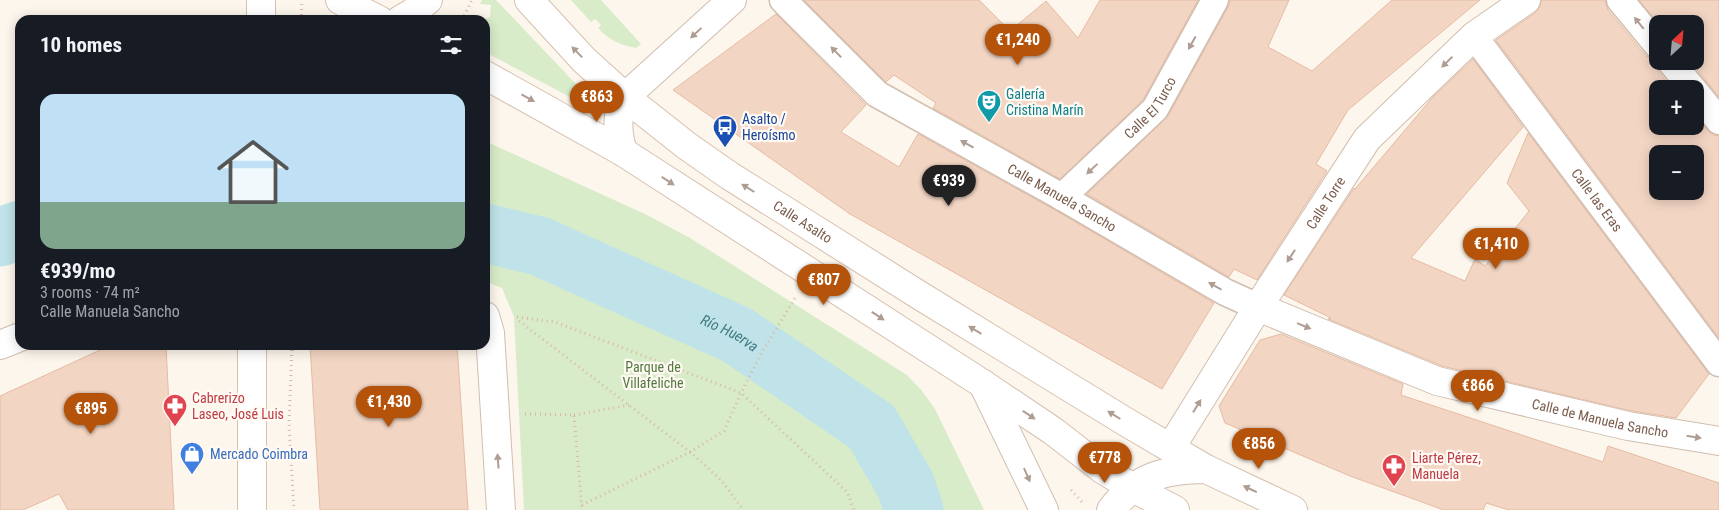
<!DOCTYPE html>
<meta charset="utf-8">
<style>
body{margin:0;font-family:"Roboto Condensed",sans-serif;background:#242831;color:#f1f3f6;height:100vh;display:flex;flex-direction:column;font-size:19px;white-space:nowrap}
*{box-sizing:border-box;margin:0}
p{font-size:16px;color:#9ea1a6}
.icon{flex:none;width:28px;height:28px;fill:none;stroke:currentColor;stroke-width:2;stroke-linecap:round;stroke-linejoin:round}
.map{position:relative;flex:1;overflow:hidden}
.details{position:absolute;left:15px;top:15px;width:475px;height:335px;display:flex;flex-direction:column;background:#171b24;border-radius:15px;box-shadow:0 2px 12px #0003}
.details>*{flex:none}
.needle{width:32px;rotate:26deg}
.controls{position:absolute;left:1649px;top:15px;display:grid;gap:10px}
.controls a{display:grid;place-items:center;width:55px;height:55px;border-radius:10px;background:#171b24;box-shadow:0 2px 12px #0003;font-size:25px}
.price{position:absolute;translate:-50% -42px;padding:0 11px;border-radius:18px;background:#b45309;color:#fff;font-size:16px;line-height:32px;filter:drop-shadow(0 1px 2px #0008)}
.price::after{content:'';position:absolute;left:50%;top:30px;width:15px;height:11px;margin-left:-8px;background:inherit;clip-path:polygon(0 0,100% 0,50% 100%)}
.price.active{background:#222;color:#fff}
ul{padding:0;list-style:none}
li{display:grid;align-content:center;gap:10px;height:265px;padding:0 25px}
li span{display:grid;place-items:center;height:155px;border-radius:15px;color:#555}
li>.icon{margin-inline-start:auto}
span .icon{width:90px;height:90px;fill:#fffc;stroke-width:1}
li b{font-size:21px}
h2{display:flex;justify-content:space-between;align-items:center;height:60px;padding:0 25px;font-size:21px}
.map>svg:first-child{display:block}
</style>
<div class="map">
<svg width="1719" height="510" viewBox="0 0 1719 510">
<rect width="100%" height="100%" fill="#fdf6ec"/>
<!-- green -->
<path fill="#d8ecc9" d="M482 0H496L593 102V106L589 107 485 52V20H483L490 17 491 5 480 4Z
M571 0H601L641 44 636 48C620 45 609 40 598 28L601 25 595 19 591 22Z
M485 141 647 215 690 238 907 375 922 391 935 409 984 510H524L514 317 502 288 485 281Z"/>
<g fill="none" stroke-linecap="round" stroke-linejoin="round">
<!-- river -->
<g stroke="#bfe3e8" stroke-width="59">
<path id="s1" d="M485 233 539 246 737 335 872 427 906 486 914 510"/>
<path d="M0 237 20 230"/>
</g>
</g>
<!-- building -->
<path fill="#f3d5c3" stroke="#e6bba3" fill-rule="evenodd" d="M804 0H979L1010 31 1046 1 1078 38 1100 0H1198L1143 100 1060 179 933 108 936 103 894 75 886 82Z
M1230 0H1289L1268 47 1312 71 1392 0H1480L1348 110 1316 164 1327 171 1257 280 1234 269 1229 277 1087 194 1168 116 1228 7Z
M1541 0H1605L1608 10 1646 56 1655 60 1658 71 1673 89H1658V126H1695V115L1708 131 1713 135 1719 136V338L1496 40 1535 13 1540 7ZM1658 154H1695V191H1658Z
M1639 0H1719V97L1690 61H1695V24H1659Z
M776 14 866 105 841 132 899 167 918 134 1055 210 1214 303 1162 389 850 214 673 90Z
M1473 59 1523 127 1411 258 1465 281 1475 259 1485 266 1529 211 1507 183 1528 133 1709 374 1676 418 1627 410 1442 366 1328 319 1331 318 1284 295 1354 188 1355 189 1433 97Z
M1281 334 1403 384 1401 395 1603 462 1608 446 1719 483V510H1509L1486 503 1483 510H1444L1350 476 1225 423 1219 406 1260 340Z
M111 345H166L174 510H68L59 494 23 510H0V396Z
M310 345H457L468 510H320Z"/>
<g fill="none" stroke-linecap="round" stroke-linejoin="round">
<defs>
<g id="pedestrian">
<path id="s2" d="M783 0 877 94 1062 197 1225 292 1258 307"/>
<path d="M1620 0 1658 46"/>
<path id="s3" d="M1474 36 1719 363"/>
<path d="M1670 61 1693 89"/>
<path d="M1695 91 1719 121"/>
<path id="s4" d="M1062 197 1155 109 1215 0"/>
</g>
<g id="minor">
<path d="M623 152C617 133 616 116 625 97L732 0"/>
<path id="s5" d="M1258 307 1437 381 1628 426 1719 441"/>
<path d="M485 316 490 333 501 510"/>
<path d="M0 345 20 337"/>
<path d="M983 384 1044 510"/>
<path id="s6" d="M1171 447 1258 307 1367 139 1474 36 1526 0"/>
<path d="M1111 510C1137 476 1166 469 1206 469"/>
</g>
<g id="secondary">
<path d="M340 0 379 20"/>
<path id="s7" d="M529 0 584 60 625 97 687 146 730 176 919 295 1126 422 1206 469 1293 510"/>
<path d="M261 20V0"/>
<path d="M400 20 412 13 428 0"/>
<path d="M485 75 623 152 983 384 1053 431 1102 469 1133 488 1175 510"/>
<path d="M252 345V510"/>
</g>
</defs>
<!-- pedestrian casing -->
<use href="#pedestrian" stroke="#d1beb0" stroke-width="29"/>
<!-- minor casing -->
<use href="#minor" stroke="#d1beb0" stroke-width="30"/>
<!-- secondary casing -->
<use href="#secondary" stroke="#d6c0b0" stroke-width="30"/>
<!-- path -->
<path stroke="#d9b8a5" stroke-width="3" stroke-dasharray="1 4" stroke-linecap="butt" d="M301 20 302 0
M462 20 472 0
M517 317 555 322 741 393 847 492 854 510
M519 321 690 452 722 481 743 510
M292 345 289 424 294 510
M525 414 574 415 582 510
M574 415 629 405
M1071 490 1082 502
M582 505 690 452 724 431 741 393 761 354 795 298"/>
<!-- pedestrian -->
<use href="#pedestrian" stroke="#fff" stroke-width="26"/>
<!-- minor -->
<use href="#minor" stroke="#fff" stroke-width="28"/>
<!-- secondary -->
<use href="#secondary" stroke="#fff" stroke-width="28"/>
</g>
<!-- one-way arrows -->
<defs><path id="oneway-solid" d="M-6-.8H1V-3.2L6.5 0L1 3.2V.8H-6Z" transform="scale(1.25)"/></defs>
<g fill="#af9d94">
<use href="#oneway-solid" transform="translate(1639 23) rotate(-129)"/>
<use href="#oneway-solid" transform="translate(696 33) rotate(137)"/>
<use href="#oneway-solid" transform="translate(1192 43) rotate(119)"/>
<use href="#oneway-solid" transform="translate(577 52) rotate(-134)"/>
<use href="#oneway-solid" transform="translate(836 52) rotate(-134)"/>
<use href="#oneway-solid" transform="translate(1447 62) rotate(136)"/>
<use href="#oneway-solid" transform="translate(528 98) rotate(29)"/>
<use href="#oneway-solid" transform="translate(967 144) rotate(-151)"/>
<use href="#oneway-solid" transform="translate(1092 169) rotate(137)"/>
<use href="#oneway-solid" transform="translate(668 181) rotate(33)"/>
<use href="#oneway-solid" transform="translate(748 188) rotate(-148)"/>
<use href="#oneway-solid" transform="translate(1291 256) rotate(123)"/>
<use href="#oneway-solid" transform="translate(1215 286) rotate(-150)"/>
<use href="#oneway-solid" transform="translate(878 316) rotate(33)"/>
<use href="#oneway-solid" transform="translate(1304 326) rotate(22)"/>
<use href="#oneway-solid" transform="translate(975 330) rotate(-149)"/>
<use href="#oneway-solid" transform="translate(1197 406) rotate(-58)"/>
<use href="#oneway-solid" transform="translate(1029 415) rotate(34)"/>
<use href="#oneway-solid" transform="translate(1114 415) rotate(-148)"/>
<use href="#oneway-solid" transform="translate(1694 437) rotate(9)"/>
<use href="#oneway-solid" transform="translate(498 461) rotate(-94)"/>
<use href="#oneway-solid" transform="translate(1027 475) rotate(66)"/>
<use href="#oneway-solid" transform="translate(1250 489) rotate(-155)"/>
</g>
<!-- icons -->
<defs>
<symbol id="theatre-pin" viewBox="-11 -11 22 30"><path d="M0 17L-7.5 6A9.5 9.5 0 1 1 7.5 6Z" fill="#0f9aa8" stroke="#fffaf3"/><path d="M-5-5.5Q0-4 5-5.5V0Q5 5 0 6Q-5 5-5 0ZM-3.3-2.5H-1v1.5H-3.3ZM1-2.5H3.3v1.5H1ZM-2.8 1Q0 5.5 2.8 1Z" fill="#fff"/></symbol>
<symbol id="bus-pin" viewBox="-11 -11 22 30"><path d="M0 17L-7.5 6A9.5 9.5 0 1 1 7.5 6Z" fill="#1a4fb4" stroke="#fffaf3"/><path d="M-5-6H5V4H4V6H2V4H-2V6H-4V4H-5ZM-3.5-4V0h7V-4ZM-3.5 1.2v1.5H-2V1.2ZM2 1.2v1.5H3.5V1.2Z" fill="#fff"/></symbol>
<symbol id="pharmacy-pin" viewBox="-11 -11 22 30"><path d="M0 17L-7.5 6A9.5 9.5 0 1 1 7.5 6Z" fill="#e0444e" stroke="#fffaf3"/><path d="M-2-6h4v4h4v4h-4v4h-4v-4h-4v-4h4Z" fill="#fff"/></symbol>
<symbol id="shop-pin" viewBox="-11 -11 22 30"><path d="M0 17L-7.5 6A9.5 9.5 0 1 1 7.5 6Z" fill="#3f7fe0" stroke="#fffaf3"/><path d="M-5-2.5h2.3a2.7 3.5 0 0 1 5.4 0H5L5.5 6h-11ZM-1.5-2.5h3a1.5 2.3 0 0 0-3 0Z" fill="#fff"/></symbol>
</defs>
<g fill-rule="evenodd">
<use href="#theatre-pin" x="975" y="88" width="28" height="38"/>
<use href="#bus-pin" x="711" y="113" width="28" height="38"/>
<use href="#pharmacy-pin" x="161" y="392" width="28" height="38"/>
<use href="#shop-pin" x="178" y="440" width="28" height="38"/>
<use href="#pharmacy-pin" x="1380" y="452" width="28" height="38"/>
</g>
<g text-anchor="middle" stroke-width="4.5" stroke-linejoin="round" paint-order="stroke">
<!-- culture labels -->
<g font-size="14" fill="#0d838f" stroke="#fffaf3" text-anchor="start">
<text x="1006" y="99">Galería<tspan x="1006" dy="16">Cristina Marín</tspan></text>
</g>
<!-- street labels -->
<g font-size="14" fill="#7a5c4d" stroke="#fffaf3">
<text dy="5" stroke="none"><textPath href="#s4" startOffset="126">Calle El Turco</textPath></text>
<text dy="5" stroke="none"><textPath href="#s2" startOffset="345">Calle Manuela Sancho</textPath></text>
<text dy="5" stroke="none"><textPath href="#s3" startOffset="205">Calle las Eras</textPath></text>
<text dy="5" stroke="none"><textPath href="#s6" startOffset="289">Calle Torre</textPath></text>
<text dy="5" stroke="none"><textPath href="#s7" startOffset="354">Calle Asalto</textPath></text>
<text dy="5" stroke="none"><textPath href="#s5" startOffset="361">Calle de Manuela Sancho</textPath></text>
</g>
<!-- transit labels -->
<g font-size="14" fill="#164399" stroke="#fffaf3" text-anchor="start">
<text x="742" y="124">Asalto /<tspan x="742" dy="16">Heroísmo</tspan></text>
</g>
<!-- park labels -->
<g font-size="14" fill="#537a41" stroke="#fffaf3">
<text x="653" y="372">Parque de<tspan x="653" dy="16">Villafeliche</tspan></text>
</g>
<!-- health labels -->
<g font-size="14" fill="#be3a42" stroke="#fffaf3" text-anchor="start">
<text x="192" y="403">Cabrerizo<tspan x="192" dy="16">Laseo, José Luis</tspan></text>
<text x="1412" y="463">Liarte Pérez,<tspan x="1412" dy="16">Manuela</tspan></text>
</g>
<!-- shop labels -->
<g font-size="14" fill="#366cbe" stroke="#fffaf3" text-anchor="start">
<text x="210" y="459">Mercado Coimbra</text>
</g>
<!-- water labels -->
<g font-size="15" font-style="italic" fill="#437c86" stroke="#fffaf3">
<text dy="5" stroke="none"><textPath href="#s1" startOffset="265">Río Huerva</textPath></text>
</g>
</g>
</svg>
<div class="controls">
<a><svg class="needle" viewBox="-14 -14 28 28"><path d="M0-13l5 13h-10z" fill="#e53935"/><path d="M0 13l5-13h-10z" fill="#9ea1a6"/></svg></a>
<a>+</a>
<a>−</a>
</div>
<b class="price" style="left:1018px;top:66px">€1,240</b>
<b class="price" style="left:597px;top:123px">€863</b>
<b class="price active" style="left:949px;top:207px">€939</b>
<b class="price" style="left:1496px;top:270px">€1,410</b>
<b class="price" style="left:824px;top:306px">€807</b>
<b class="price" style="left:1478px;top:412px">€866</b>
<b class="price" style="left:389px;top:428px">€1,430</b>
<b class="price" style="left:91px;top:435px">€895</b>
<b class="price" style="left:1259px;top:470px">€856</b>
<b class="price" style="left:1105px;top:484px">€778</b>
<section class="details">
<h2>10 homes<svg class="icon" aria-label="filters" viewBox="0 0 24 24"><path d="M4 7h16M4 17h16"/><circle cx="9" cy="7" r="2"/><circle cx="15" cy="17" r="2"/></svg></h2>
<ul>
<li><span style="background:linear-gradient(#bfe0f5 70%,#7fa58c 0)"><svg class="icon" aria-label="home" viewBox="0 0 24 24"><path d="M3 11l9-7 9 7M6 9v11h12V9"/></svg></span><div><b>€939/mo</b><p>3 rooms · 74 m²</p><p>Calle Manuela Sancho</p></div></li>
</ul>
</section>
</div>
